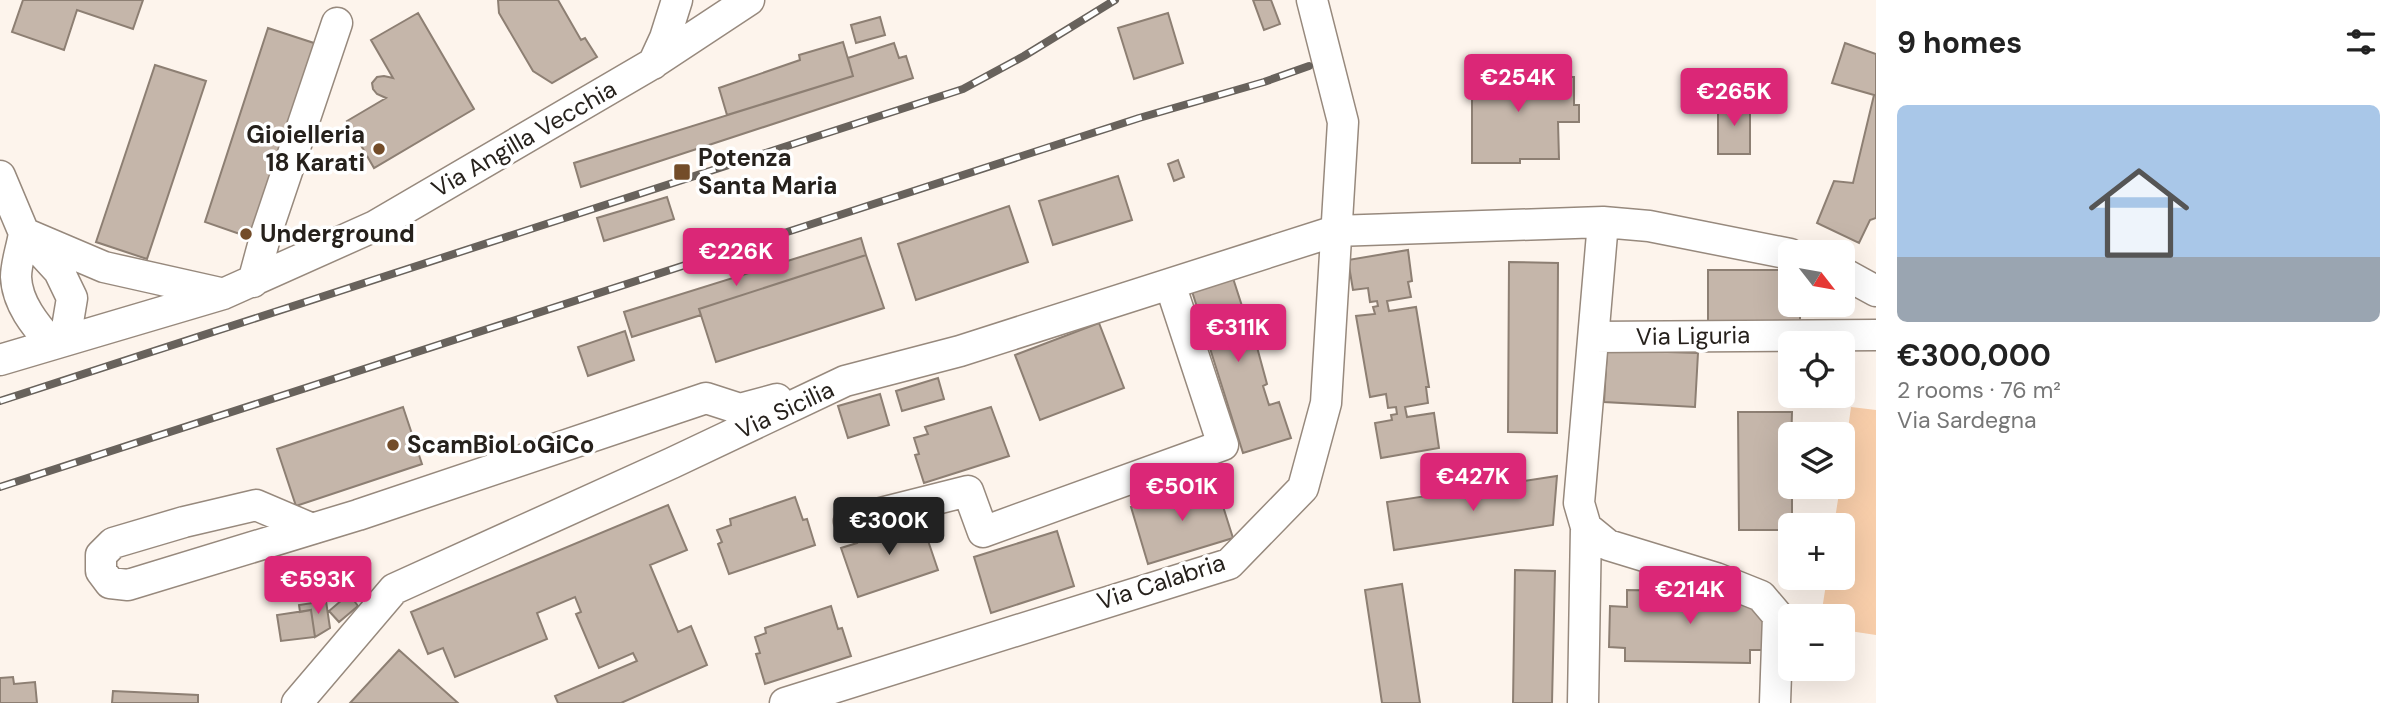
<!DOCTYPE html>
<meta charset="utf-8">
<style>
body{margin:0;font-family:"DM Sans",sans-serif;background:#f2f2f2;color:#222;height:100vh;display:flex;flex-direction:column;font-size:26px;white-space:nowrap}
*{box-sizing:border-box;margin:0}
p{font-size:23px;color:#767676}
.icon{flex:none;width:38px;height:38px;fill:none;stroke:currentColor;stroke-width:2;stroke-linecap:round;stroke-linejoin:round}
.map{position:relative;flex:1;overflow:hidden}
.details{display:flex;flex-direction:column;background:#fff;width:525px}
.details>*{flex:none}
.needle{width:46px;rotate:121deg}
.tools{position:absolute;left:1778px;top:240px;display:grid;gap:14px}
.tools a{display:grid;place-items:center;width:77px;height:77px;border-radius:10px;background:#fff;box-shadow:0 7px 28px #0002;font-size:35px}
.price{position:absolute;translate:-50% -60px;padding:0 16px;border-radius:7px;background:#db2777;color:#fff;font-size:23px;line-height:46px;filter:drop-shadow(0 2px 4px #0008)}
.price::after{content:'';position:absolute;left:50%;top:42px;width:21px;height:16px;margin-left:-10px;background:inherit;clip-path:polygon(0 0,100% 0,50% 100%)}
.price.selected{background:#222;color:#fff}
ul{padding:0;list-style:none}
li{display:grid;align-content:center;gap:14px;height:371px;padding:0 21px}
li span{display:grid;place-items:center;height:217px;border-radius:10px;color:#555}
li>.icon{margin-inline-start:auto}
span .icon{width:126px;height:126px;fill:#fffc;stroke-width:1}
li b{font-size:30px}
h2{display:flex;justify-content:space-between;align-items:center;height:84px;padding:0 21px;font-size:30px}
main{display:flex;flex:1;min-height:0}
.map>svg:first-child{display:block}
</style>
<main>
<div class="map">
<svg width="1876" height="703" viewBox="0 0 1876 703">
<rect width="100%" height="100%" fill="#fdf4ec"/>
<!-- green -->
<path fill="#f8ceaa" d="M1851 407 1876 410V635L1843 630V616H1821L1827 578H1843V525H1834L1840 487 1843 486V466Z"/>
<!-- building -->
<path fill="#c5b6aa" stroke="#8d7f73" stroke-width="2" d="M23 0H143L133 29 77 10 64 50 12 32Z
M498 0H558L581 40 585 38 597 57 552 83 533 71 499 13Z
M1253 0H1271L1280 24 1264 30Z
M418 13 474 109 374 168 347 121 386 98 377 94 373 89 372 83 377 77 384 76 393 78 371 40Z
M1168 13 1183 63 1134 79 1118 28Z
M880 17 885 35 856 43 851 25Z
M268 28 320 45 257 240 205 222Z
M843 42 853 76 727 115 719 88 800 60 799 55Z
M894 43 899 58 906 56 913 78 581 187 574 163 853 76 848 58Z
M1845 43 1876 54V218L1870 220 1859 243 1817 223 1834 181 1853 183 1874 95 1832 83Z
M155 65 206 81 147 259 96 242Z
M1525 66V77H1574V105H1579V122H1558L1559 159H1520V163H1472V67Z
M1718 101H1750V154H1718Z
M1178 160 1184 177 1174 181 1168 164Z
M1118 176 1132 220 1053 245 1039 201Z
M667 197 674 219 604 241 597 218Z
M1009 206 1028 262 916 300 898 244Z
M861 238 866 255 699 309 701 315 632 337 624 312Z
M1408 250 1412 281 1408 282 1411 297 1387 301 1389 311 1416 307 1429 387H1426L1428 403 1405 407 1407 417 1434 413 1439 448 1381 458 1375 423 1392 420 1391 415 1397 414 1396 407 1388 408 1386 394 1370 397 1356 316 1375 314 1373 307 1378 306 1377 301 1370 302 1368 288 1353 290 1348 260Z
M866 255 884 308 716 362 699 309Z
M1509 262 1558 263 1557 433 1508 432Z
M1708 270H1790V304H1800V326L1708 325Z
M1231 272 1242 306 1238 307 1245 327 1251 325 1267 384 1263 386 1269 405 1279 402 1291 438 1243 453 1190 285Z
M1099 323 1124 388 1040 420 1015 355Z
M625 331 634 360 588 376 578 347Z
M1607 350 1698 353 1695 407 1604 402Z
M938 378 944 399 902 411 896 391Z
M880 394 889 425 848 438 838 406Z
M403 407 422 464 296 506 277 449Z
M991 407 1009 456 924 483 915 455 919 454 914 438 928 434 925 427Z
M1738 412H1792L1790 486H1792V525H1790V530H1739Z
M1557 476 1553 525 1394 550 1387 502Z
M1215 481 1233 538 1148 564 1131 507Z
M795 497 803 520 807 519 815 545 729 574 718 544 722 542 717 530 731 525 730 519Z
M668 505 687 550 650 565 678 632 691 626 707 665 621 703H558L555 696 637 661 633 653 599 668 576 614 581 612 575 597 537 613 547 639 455 677 443 648 428 654 411 612Z
M905 519 908 528 922 523 938 570 858 597 841 548 857 543 855 536Z
M1057 531 1074 586 991 613 974 557Z
M1515 570 1555 571 1552 703H1513Z
M1402 584 1420 703H1382L1365 590Z
M1627 590 1752 592 1770 608V650H1750V663L1625 661V648L1609 647 1610 606 1627 607Z
M349 594 358 606 339 622 329 611Z
M326 601 330 628 315 637 311 610 300 612 299 605Z
M831 606 838 629 842 628 851 656 765 684 756 654 760 653 755 637 766 633 765 628Z
M311 610 315 637 281 641 277 615Z
M399 650 458 703H350Z
M13 677 14 684 35 682 37 703H0V678Z
M113 691 198 695V703H112Z"/>
<g fill="none" stroke-linecap="round" stroke-linejoin="round">
<defs>
<path id="street" d="M653 64 665 38 677 0
M0 176 24 233 59 271 72 298 65 340
M1603 222 1579 503 1586 527 1608 545 1716 578 1761 596 1778 616 1775 703
M24 233 104 267 220 293
M24 233C22 247 16 263 16 277 17 303 35 325 52 344
M1843 273 1876 291
M253 282 266 234 337 23
M1594 337 1876 335
M0 360 223 294 375 226 652 64 749 0
M849 521 968 491 983 532 1223 445 1170 284
M310 528 256 505 184 522 113 543 101 555V571L110 583 128 585 358 515 706 398 740 409 777 399
M297 703 394 589 672 463 845 381 960 351 1335 231 1603 222 1649 226 1790 254
M785 703 1229 564 1303 488 1326 403 1343 122 1312 0
M1583 703 1586 527"/>
</defs>
<!-- street casing -->
<use href="#street" stroke="#97897d" stroke-width="33"/>
<!-- street -->
<use href="#street" stroke="#fff" stroke-width="30"/>
<defs>
<path id="rail" d="M0 401 963 89 1024 56 1115 0
M0 487 1139 118 1264 82 1309 66"/>
</defs>
<!-- rail casing -->
<use href="#rail" stroke="#68625c" stroke-width="8"/>
<!-- rail -->
<use href="#rail" stroke="#fff" stroke-width="5" stroke-dasharray="16" stroke-linecap="butt"/>
</g>
<!-- markers -->
<g fill="#734c29" stroke="#fff" stroke-width="2.5">
<circle cx="379" cy="149" r="7"/>
<rect x="673" y="163" width="18" height="18" rx="3.5"/>
<circle cx="246" cy="234" r="7"/>
<circle cx="393" cy="445" r="7"/>
</g>
<g text-anchor="middle" stroke-width="7" stroke-linejoin="round" paint-order="stroke">
<!-- poi labels -->
<g font-size="24" font-weight="bold" fill="#26211c" stroke="#fff" text-anchor="start">
<text x="365" y="143" text-anchor="end">Gioielleria<tspan x="365" dy="28">18 Karati</tspan></text>
<text x="698" y="166">Potenza<tspan x="698" dy="28">Santa Maria</tspan></text>
<text x="260" y="242">Underground</text>
<text x="407" y="453">ScamBioLoGiCo</text>
</g>
<!-- street labels -->
<g font-size="24" fill="#26211c" stroke="#fff">
<text transform="translate(524 139) rotate(-30)" y="8">Via Angilla Vecchia</text>
<text transform="translate(1693 336) rotate(-1)" y="8">Via Liguria</text>
<text transform="translate(785 410) rotate(-25)" y="8">Via Sicilia</text>
<text transform="translate(1161 582) rotate(-18)" y="8">Via Calabria</text>
</g>
</g>
</svg>
<div class="tools">
<a><svg class="needle" viewBox="-14 -14 28 28"><path d="M0-13l5 13h-10z" fill="#e53935"/><path d="M0 13l5-13h-10z" fill="#767676"/></svg></a>
<a><svg class="icon" aria-label="locate" viewBox="0 0 24 24"><circle cx="12" cy="12" r="6"/><path d="M12 2v4M12 18v4M2 12h4M18 12h4"/></svg></a>
<a><svg class="icon" aria-label="layers" viewBox="0 0 24 24"><path d="M12 4l9 5-9 5-9-5zM3 14l9 5 9-5"/></svg></a>
<a>+</a>
<a>−</a>
</div>
<b class="price" style="left:1518px;top:114px">€254K</b>
<b class="price" style="left:1734px;top:128px">€265K</b>
<b class="price" style="left:736px;top:288px">€226K</b>
<b class="price" style="left:1238px;top:364px">€311K</b>
<b class="price" style="left:1473px;top:513px">€427K</b>
<b class="price" style="left:1182px;top:523px">€501K</b>
<b class="price selected" style="left:889px;top:557px">€300K</b>
<b class="price" style="left:318px;top:616px">€593K</b>
<b class="price" style="left:1690px;top:626px">€214K</b>
</div>
<section class="details">
<h2>9 homes<svg class="icon" aria-label="filters" viewBox="0 0 24 24"><path d="M4 7h16M4 17h16"/><circle cx="9" cy="7" r="2"/><circle cx="15" cy="17" r="2"/></svg></h2>
<ul>
<li><span style="background:linear-gradient(#a9c7e8 70%,#9aa5b1 0)"><svg class="icon" aria-label="home" viewBox="0 0 24 24"><path d="M3 11l9-7 9 7M6 9v11h12V9"/></svg></span><div><b>€300,000</b><p>2 rooms · 76 m²</p><p>Via Sardegna</p></div></li>
</ul>
</section>
</main>
